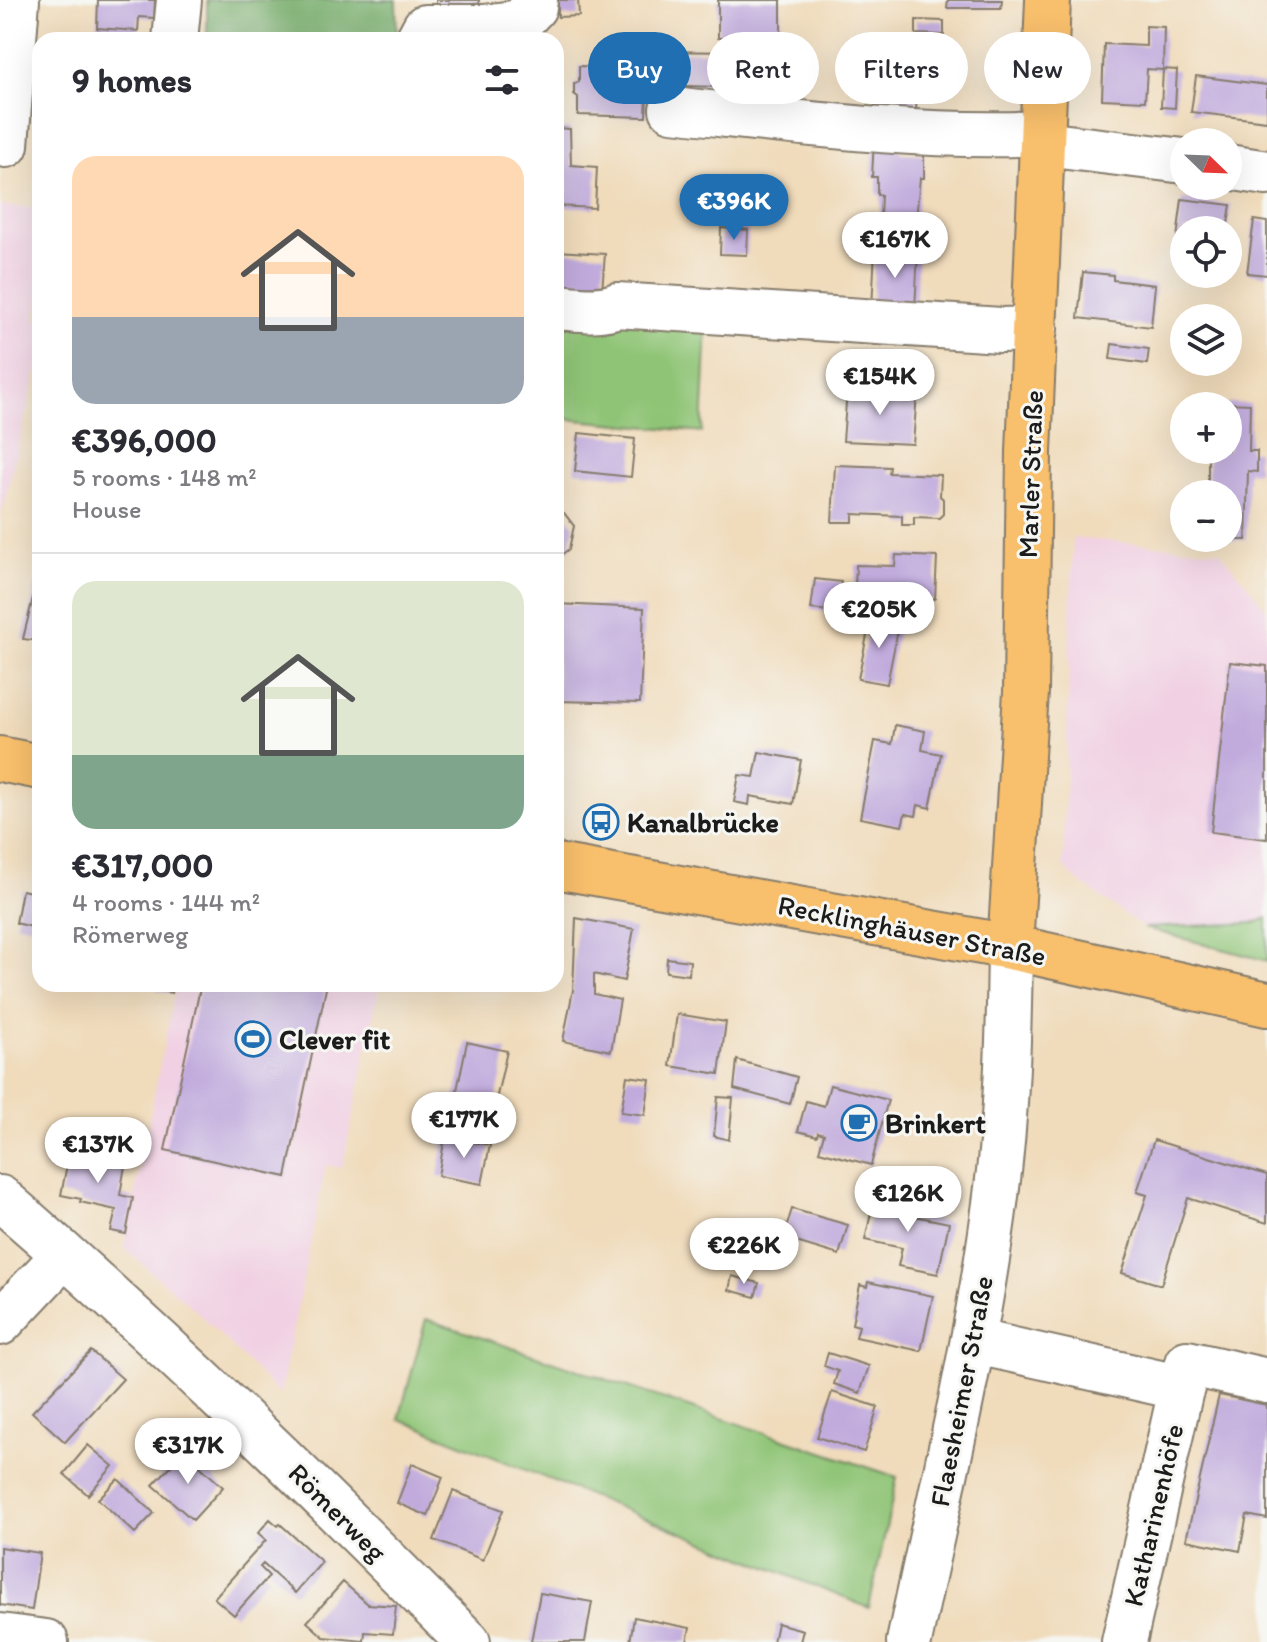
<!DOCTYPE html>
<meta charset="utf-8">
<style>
body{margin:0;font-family:Itim,sans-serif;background:#f7f7f7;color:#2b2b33;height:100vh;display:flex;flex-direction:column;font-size:30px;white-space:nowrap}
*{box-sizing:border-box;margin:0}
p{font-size:26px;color:#7c7c81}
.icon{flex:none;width:44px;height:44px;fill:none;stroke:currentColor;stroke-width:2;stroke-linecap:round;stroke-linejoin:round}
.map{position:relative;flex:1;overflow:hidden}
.details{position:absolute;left:32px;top:32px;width:532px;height:960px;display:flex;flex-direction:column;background:#fff;border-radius:24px;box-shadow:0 8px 32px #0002}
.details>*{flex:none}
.hud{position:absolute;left:588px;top:32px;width:558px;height:72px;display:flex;gap:16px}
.needle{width:52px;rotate:113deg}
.tools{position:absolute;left:1170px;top:128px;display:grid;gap:16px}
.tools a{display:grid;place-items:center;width:72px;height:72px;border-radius:50%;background:#fff;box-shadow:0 8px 32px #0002;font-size:40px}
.price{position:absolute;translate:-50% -68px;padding:0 18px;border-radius:28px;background:#fff;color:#222;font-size:26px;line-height:52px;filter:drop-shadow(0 2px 4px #0008)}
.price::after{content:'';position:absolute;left:50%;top:48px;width:24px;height:18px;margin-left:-12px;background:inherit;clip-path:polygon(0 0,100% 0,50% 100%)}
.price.current{background:#1f6fb2;color:#fff}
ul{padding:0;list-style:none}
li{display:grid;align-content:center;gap:16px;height:424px;padding:0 40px}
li+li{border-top:2px solid #e1e1e2}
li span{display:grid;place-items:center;height:248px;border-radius:24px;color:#555}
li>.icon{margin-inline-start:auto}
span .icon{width:144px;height:144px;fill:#fffc;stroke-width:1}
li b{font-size:34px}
h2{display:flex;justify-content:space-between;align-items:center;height:96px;padding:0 40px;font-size:34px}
.tag{padding:0 28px;border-radius:36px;background:#fff;box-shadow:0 8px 32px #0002;font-size:28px;line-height:72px}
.tag.current{background:#1f6fb2;color:#fff}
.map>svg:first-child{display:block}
</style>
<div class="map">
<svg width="1267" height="1642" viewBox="0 0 1267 1642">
<rect width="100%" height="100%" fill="#f6f6f2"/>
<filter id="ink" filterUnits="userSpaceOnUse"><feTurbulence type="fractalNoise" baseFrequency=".0125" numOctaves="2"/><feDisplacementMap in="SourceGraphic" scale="16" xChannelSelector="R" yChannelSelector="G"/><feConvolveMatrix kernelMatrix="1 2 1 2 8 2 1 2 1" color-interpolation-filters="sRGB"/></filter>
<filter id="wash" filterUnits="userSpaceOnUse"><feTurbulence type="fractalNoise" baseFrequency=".006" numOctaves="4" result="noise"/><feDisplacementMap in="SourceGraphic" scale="32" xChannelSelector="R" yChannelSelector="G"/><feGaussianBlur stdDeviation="1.8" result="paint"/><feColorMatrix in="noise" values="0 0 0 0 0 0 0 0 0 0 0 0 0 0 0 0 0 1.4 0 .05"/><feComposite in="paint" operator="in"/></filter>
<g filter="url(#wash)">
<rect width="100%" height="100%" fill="#f0dbbb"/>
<!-- built -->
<path fill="#f1d0e3" d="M0 205 40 209V298L35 320 40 322V358L0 519Z
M1073 538 1220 551 1267 610V918L1255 923 1144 928 1074 878 1063 865Z
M176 984H380L342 1168 326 1165 280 1395 196 1311 124 1248Z"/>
<!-- green -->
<path fill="#8fc476" stroke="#567049" stroke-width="2" d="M556 314 707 324 702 432 556 418Z
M1267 918V961L1144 928 1255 923Z
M426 1319 897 1477 869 1608 399 1419Z"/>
<!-- forest -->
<path fill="#73aa67" stroke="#486342" stroke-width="2" d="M207 0H396L397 40H207Z"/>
<g id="blocks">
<!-- building -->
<path fill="#c1abdd" d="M98 0H155L154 18 139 17 138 31 97 28Z
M436 0H479V11L436 12Z
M558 0H578L579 16 558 17Z
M718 0H781V38H718Z
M948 0H1002L1001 8H947Z
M916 20 944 21V35L916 34Z
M1146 26 1164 27 1163 69 1177 70 1175 108 1161 107 1163 70 1147 69 1145 101 1102 99 1104 44 1146 46Z
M654 51 736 52V70L719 69 718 87 653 85Z
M609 62 620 63 625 68H648L646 117 578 115V97L574 94V84L579 82V66L604 67Z
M876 65 918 66 916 112 874 122Z
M1196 76 1267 85V121L1191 112Z
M556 128 570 129 571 165 597 167 595 208 556 206Z
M874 139H900V153L924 154V178H920L916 219 880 218 881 195H877V177H872Z
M1182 199 1231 205 1227 230H1184V268L1177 267 1179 255 1175 254Z
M1254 220 1267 222V275L1247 273Z
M721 228 748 230 747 255 720 254Z
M875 249 918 251 915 310 872 309Z
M556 251 605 254 601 303 556 300Z
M1083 272 1113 275V280L1155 285 1151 327 1078 318Z
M1112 344 1149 349 1147 364 1110 359Z
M847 390 917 394 913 444 843 441Z
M1228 403 1250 404 1249 451H1257V472L1248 471 1246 540H1228V494H1208V450H1228Z
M579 433 635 439 631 477 575 471Z
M835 465 890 467 889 473 941 475 940 496 943 499V514L939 518 914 517V525H902V516L853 514V522H832Z
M556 511 564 513 574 526 569 549 556 559Z
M896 555 937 557 935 599 921 598V605L907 604V597H894V588L855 587 856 565 895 566Z
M39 573 40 641 23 639Z
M815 579 841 582 838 612 811 609Z
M556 604 644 608 640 703 557 701Z
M871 616 900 619 887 684 858 679Z
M1230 662 1267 666V839L1211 832Z
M895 725 925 731 922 750 941 754 930 808 918 805 916 816 905 814 902 826 860 818 875 741 892 744Z
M759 752 801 760 793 804 750 796 749 805 734 802 739 775 754 777Z
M39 878H40V929L16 923 22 890 36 893Z
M576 918 634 929 624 981 594 974V994L620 1000 611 1051 563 1041 573 990Z
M667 958 690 961 689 975 666 972Z
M159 984H173L172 993 157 990Z
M201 984H327L286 1177 165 1150Z
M677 1014 726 1022 719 1074 670 1066Z
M467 1042 507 1051 494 1109 455 1100Z
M737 1060 797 1077 790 1104 734 1089Z
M627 1076 650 1079 645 1115 621 1112Z
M830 1085 888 1100 871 1165 819 1151 824 1134 818 1132 817 1136 798 1131 806 1101 824 1106Z
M718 1097 733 1098 729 1140 714 1136Z
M445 1137 490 1145 482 1184 438 1176Z
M1154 1140 1267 1175V1223L1188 1198 1161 1285 1122 1273 1147 1195 1137 1192Z
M70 1149 126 1160 120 1195 133 1198 126 1234 111 1231 116 1210 80 1202 81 1199 61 1195Z
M875 1195 916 1203 914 1216 949 1223 938 1274 898 1266 902 1248 865 1240Z
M792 1209 848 1225 839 1255 783 1238Z
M732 1276 759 1283 755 1297 729 1290Z
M868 1282 933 1296 921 1351 856 1337 859 1326 852 1324 860 1285 867 1287Z
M91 1351 123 1379 65 1442 32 1412Z
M828 1353 869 1366 860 1393 834 1384 838 1371 824 1366Z
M832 1392 878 1407 864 1452 817 1437Z
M1219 1395 1267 1405V1519L1247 1515 1240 1551 1186 1540Z
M88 1445 113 1466 88 1495 64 1474Z
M184 1452 223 1487 193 1520 153 1485Z
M412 1464 443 1477 428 1516 397 1503Z
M118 1479 154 1513 135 1533 98 1499Z
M453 1491 503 1510 483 1560 434 1540Z
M270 1519 278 1526 280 1524 322 1562 295 1593 263 1564 260 1567 269 1576 234 1615 214 1598 266 1540 258 1533Z
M0 1547 40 1553 32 1610 0 1605Z
M343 1582 368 1604 396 1606 393 1634 365 1632 364 1641 324 1637 307 1622Z
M540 1593 592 1602 585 1642H531Z
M634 1617 690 1628 687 1642H630Z
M777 1623 803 1630 800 1642H773Z"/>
</g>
</g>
<g filter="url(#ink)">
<use href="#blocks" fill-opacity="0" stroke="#867c6c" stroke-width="2"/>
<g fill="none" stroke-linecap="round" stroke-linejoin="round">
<defs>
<path id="minor" d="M175 40 179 0
M418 40 425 27H485L520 22 534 7 535 0
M672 109C795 122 919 139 1043 133
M1043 144 1184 161
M6 145 17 0
M1228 167 1267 173
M556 307C575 308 599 313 617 305L1001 330 1035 329
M0 1198C163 1339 317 1490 468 1642
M0 1323 64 1255
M973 1341 1182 1388
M0 1636 46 1642
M909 1642C940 1494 977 1346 996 1196 1007 1114 1009 1030 1010 947
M1124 1642 1187 1363 1267 1381"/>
<path id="major" d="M0 759 40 767
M556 866 1010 947 1267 1004
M1010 947 1026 692 1029 452 1048 0"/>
</defs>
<!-- minor casing -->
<use href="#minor" stroke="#867c6c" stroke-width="48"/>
<!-- major casing -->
<use href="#major" stroke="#867c6c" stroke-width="48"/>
<!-- minor -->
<use href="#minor" stroke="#fff" stroke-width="44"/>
<!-- major -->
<use href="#major" stroke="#f8bf6c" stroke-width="44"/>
</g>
</g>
<!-- icons -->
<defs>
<symbol id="bus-ring" viewBox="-11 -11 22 22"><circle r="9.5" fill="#f6f6f2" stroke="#1f6fb2" stroke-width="1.5"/><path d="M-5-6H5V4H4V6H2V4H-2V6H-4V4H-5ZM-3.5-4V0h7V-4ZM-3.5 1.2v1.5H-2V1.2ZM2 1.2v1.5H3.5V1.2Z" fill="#1f6fb2"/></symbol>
<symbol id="stadium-ring" viewBox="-11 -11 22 22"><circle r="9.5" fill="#f6f6f2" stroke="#1f6fb2" stroke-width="1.5"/><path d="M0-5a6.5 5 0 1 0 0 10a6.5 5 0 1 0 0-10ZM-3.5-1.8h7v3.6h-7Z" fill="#1f6fb2"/></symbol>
<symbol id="cafe-ring" viewBox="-11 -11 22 22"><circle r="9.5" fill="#f6f6f2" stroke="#1f6fb2" stroke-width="1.5"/><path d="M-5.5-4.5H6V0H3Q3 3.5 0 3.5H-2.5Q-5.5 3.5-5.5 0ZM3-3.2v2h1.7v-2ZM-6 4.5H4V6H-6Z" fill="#1f6fb2"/></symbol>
</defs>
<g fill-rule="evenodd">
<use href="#bus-ring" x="581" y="802" width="40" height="40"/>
<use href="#stadium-ring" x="233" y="1019" width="40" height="40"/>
<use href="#cafe-ring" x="839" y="1103" width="40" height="40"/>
</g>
<g text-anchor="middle" stroke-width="6" stroke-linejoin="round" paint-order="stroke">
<!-- street labels -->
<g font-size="28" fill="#1c1c1c" stroke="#f6f6f2">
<text transform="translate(1030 474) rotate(-88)" y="10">Marler Straße</text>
<text transform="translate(912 930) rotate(11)" y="10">Recklinghäuser Straße</text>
<text transform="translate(961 1391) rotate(-79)" y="10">Flaesheimer Straße</text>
<text transform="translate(338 1512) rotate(45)" y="10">Römerweg</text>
<text transform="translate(1153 1515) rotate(-77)" y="10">Katharinenhöfe</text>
</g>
<!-- poi labels -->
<g font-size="28" font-weight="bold" fill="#1c1c1c" stroke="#f6f6f2" text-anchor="start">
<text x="627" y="832">Kanalbrücke</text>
<text x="279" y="1049">Clever fit</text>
<text x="885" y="1133">Brinkert</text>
</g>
</g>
</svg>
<div class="tools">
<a><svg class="needle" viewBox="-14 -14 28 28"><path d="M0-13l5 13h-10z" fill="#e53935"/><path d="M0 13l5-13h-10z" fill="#7c7c81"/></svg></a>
<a><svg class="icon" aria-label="locate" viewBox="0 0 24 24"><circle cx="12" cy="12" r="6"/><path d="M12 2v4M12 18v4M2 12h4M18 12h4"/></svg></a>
<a><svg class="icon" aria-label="layers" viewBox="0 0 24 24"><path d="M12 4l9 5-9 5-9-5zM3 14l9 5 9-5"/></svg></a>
<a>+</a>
<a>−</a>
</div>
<b class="price current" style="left:734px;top:242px">€396K</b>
<b class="price" style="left:895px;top:280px">€167K</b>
<b class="price" style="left:880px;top:417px">€154K</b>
<b class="price" style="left:879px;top:650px">€205K</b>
<b class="price" style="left:464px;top:1160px">€177K</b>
<b class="price" style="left:98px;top:1185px">€137K</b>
<b class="price" style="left:908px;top:1234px">€126K</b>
<b class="price" style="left:744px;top:1286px">€226K</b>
<b class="price" style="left:188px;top:1486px">€317K</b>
<div class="hud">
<a class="tag current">Buy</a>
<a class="tag">Rent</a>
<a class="tag">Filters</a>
<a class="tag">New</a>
</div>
<section class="details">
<h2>9 homes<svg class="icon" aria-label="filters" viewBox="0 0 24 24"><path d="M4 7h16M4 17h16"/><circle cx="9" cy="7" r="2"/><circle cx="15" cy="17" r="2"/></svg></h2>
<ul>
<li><span style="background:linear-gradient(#ffd9b3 65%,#9aa5b1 0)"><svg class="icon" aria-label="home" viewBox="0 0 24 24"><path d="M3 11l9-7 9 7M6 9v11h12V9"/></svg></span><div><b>€396,000</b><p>5 rooms · 148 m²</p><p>House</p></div></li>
<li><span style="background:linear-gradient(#dfe7d0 70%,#7fa58c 0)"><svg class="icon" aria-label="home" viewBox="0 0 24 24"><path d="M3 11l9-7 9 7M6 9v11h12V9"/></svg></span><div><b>€317,000</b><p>4 rooms · 144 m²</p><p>Römerweg</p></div></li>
</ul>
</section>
</div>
